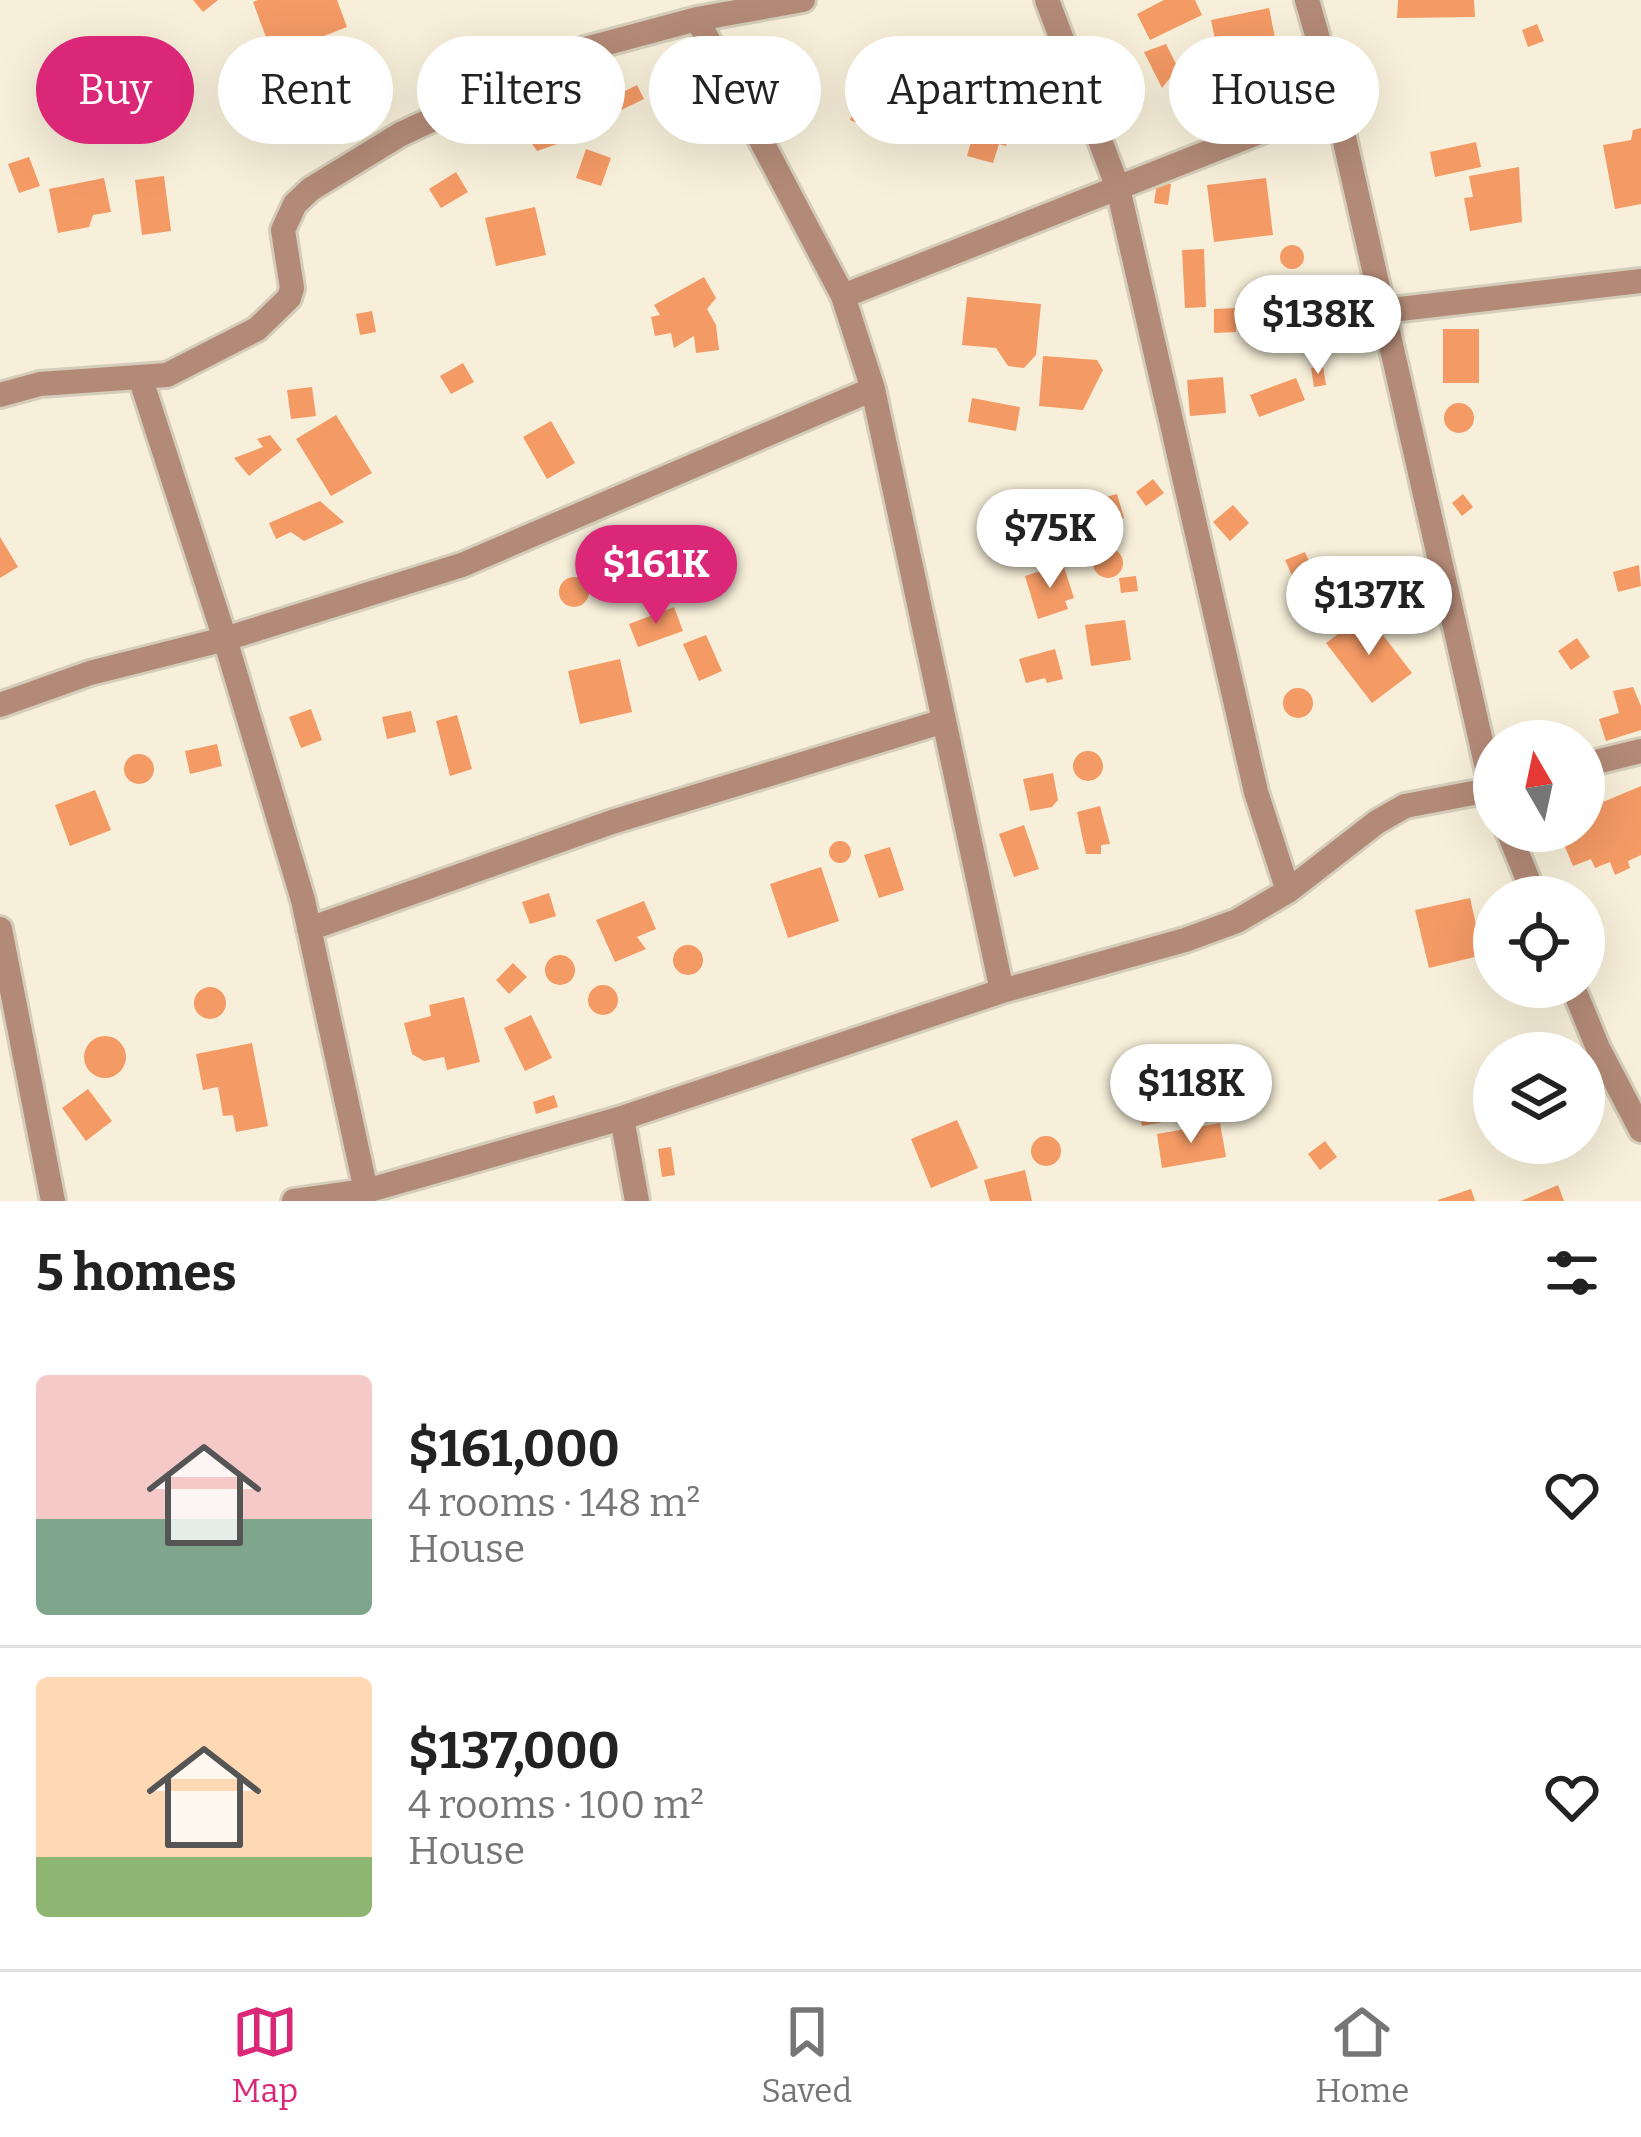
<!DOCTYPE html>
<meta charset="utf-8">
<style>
body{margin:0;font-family:Bitter,serif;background:#f6f6f6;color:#222;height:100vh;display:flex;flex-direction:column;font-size:45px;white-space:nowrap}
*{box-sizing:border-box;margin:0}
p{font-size:39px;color:#767676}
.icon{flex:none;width:66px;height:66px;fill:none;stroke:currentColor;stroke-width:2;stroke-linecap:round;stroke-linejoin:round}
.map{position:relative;height:1201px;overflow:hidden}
.side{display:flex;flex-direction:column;background:#fff;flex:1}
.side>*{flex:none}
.hud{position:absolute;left:36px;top:36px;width:1569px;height:108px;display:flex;gap:24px}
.needle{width:78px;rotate:351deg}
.buttons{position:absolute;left:1473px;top:720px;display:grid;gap:24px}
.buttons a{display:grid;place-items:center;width:132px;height:132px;border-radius:50%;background:#fff;box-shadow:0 12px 48px #0002;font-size:60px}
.price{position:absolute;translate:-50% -102px;padding:0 27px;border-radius:42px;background:#fff;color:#222;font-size:39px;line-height:78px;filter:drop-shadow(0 3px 6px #0008)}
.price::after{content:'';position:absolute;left:50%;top:72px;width:36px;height:27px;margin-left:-18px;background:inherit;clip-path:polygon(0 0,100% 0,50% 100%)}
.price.active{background:#db2777;color:#fff}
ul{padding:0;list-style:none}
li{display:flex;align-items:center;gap:36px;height:300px;padding:0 36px}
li+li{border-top:3px solid #e0e0e0}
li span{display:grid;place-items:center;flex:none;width:336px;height:240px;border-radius:12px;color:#555}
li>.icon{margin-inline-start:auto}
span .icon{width:144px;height:144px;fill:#fffc;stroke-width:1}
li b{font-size:51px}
h2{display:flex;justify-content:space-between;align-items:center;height:144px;padding:0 36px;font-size:51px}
.tag{padding:0 42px;border-radius:54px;background:#fff;box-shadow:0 12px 48px #0002;font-size:42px;line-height:108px}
.tag.active{background:#db2777;color:#fff}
.tab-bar{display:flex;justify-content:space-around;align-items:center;height:168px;border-top:3px solid #e0e0e0;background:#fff;font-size:33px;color:#767676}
.tab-bar a{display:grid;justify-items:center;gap:6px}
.tab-bar .active{color:#db2777}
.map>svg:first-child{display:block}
</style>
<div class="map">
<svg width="1641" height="1201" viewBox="0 0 1641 1201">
<rect width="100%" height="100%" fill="#f7efd9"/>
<!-- building -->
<path fill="#f49a65" d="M193 0H218L203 12Z
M258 0H337L347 27 273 56 253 2Z
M1164 0H1195L1202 15 1150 40 1137 14Z
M1398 0H1474L1475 17 1397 18Z
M1269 8 1282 72 1237 81 1229 45 1216 44 1211 20Z
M1537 24 1544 41 1528 47 1522 30Z
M1166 44 1178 68 1162 88 1144 52Z
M893 61H921L913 84H894Z
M948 67 989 77 984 96 1007 102 1002 120 1014 118 1006 146 999 144 993 163 967 156 982 102 942 92Z
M609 68 621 93 637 85 644 99 584 128 573 107 589 99 580 81Z
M867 78 886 86 868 128 850 120Z
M49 87 81 95 75 116 44 109Z
M551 116 560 143 537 151 520 126Z
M1641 128V204L1615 209 1603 145 1631 140 1633 130Z
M1476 142 1481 167 1435 177 1430 152Z
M586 149 611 158 601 186 576 178Z
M29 157 40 186 19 193 8 164Z
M1519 167 1522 222 1470 231 1464 198 1473 197 1469 176Z
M456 172 468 192 441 208 429 189Z
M164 176 171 231 142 235 135 180Z
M104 178 111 212 93 215 89 227 58 233 49 189Z
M1266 178 1273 235 1214 242 1207 185Z
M1157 182 1171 184 1168 205 1154 203Z
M535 207 546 255 496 266 485 218Z
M1280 257a12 12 0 1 1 24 0a12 12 0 1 1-24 0Z
M1204 249 1206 307 1185 308 1182 250Z
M704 277 716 298 707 309 716 325 719 350 696 353 694 336 674 348 671 333 655 336 651 317 660 315 654 305Z
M967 297 1041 304 1036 355 1024 368 1008 366 996 348 962 345Z
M1236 308V332L1214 333V309Z
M372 311 376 332 360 335 356 314Z
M1443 329H1479V383H1443Z
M1043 356 1097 360 1103 370 1083 410 1039 406Z
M463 363 474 382 451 394 440 376Z
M1323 366 1326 385 1314 387 1311 368Z
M1223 377 1226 413 1190 416 1187 380Z
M1296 378 1305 400 1259 417 1250 395Z
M312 387 316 416 291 419 287 390Z
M972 398 1020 407 1016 431 968 422Z
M1444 418a15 15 0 1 1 30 0a15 15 0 1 1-30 0Z
M336 415 372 473 331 496 296 439Z
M551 421 575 463 547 479 523 437Z
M270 435 282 450 249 476 234 458 263 447 257 439Z
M1153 479 1164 493 1146 506 1136 492Z
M1117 494 1124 518 1101 524 1094 500Z
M1463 494 1473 507 1462 516 1452 503Z
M320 501 344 522 304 541 291 532 276 539 269 523Z
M1233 505 1249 523 1230 541 1213 522Z
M0 537 18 567 0 578Z
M1093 563a15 15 0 1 1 30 0a15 15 0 1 1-30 0Z
M643 549 656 575 628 589 615 563Z
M1305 552 1314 572 1294 580 1285 560Z
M1063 564 1074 598 1065 601 1068 609 1038 619 1025 576Z
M1639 565 1641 586 1618 592 1613 572Z
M1136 576 1138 591 1121 593 1119 578Z
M559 592a15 15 0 1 1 30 0a15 15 0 1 1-30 0Z
M674 607 683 631 638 647 629 624Z
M1366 613 1412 673 1372 703 1326 643Z
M1125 620 1131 660 1091 666 1085 625Z
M706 635 722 671 699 681 683 644Z
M1577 638 1590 657 1571 670 1558 651Z
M1055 649 1063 679 1047 683 1045 678 1026 683 1019 659Z
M620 659 632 712 580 724 568 671Z
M1633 687 1641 706V730L1606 741 1599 719 1619 713 1613 691Z
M1283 703a15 15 0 1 1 30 0a15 15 0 1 1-30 0Z
M311 709 322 740 301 748 289 717Z
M411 711 416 732 387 739 382 717Z
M457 715 472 769 450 776 436 721Z
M217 744 222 766 190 774 185 751Z
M1073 766a15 15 0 1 1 30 0a15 15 0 1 1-30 0Z
M124 769a15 15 0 1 1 30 0a15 15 0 1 1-30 0Z
M1053 773 1058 800 1052 807 1030 811 1023 779Z
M1641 786V855L1628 861 1630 868 1615 875 1610 862 1595 868 1591 859 1573 866 1560 835 1584 831V826L1589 823 1584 810Z
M95 790 111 830 70 846 55 805Z
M1100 806 1110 844 1101 845V854H1086L1077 812Z
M1024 825 1039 869 1014 877 999 834Z
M829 852a11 11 0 1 1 22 0a11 11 0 1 1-22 0Z
M890 847 904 890 879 898 864 855Z
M821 867 839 921 788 938 770 884Z
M549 893 556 916 530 924 522 902Z
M1470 898 1483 955 1429 968 1415 910Z
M644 901 656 929 637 937 646 949 615 962 596 920Z
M673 960a15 15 0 1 1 30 0a15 15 0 1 1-30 0Z
M545 970a15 15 0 1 1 30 0a15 15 0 1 1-30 0Z
M513 963 527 977 509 994 496 980Z
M588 1000a15 15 0 1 1 30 0a15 15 0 1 1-30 0Z
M194 1003a16 16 0 1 1 32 0a16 16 0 1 1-32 0Z
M464 997 480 1062 447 1070 444 1057 424 1061 412 1054 404 1023 431 1016 429 1005Z
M531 1015 552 1058 525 1071 504 1028Z
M84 1057a21 21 0 1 1 42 0a21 21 0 1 1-42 0Z
M252 1043 268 1126 236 1132 233 1115 223 1116 218 1087 203 1090 196 1054Z
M1217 1085a15 15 0 1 1 30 0a15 15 0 1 1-30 0Z
M1156 1085 1163 1122 1142 1126 1134 1090Z
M88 1089 112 1121 86 1141 62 1108Z
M554 1095 558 1107 536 1114 533 1102Z
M957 1120 978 1168 931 1188 911 1139Z
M1220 1123 1226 1157 1162 1168 1157 1134Z
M1031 1151a15 15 0 1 1 30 0a15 15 0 1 1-30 0Z
M1325 1141 1337 1157 1320 1170 1308 1154Z
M671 1147 675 1175 662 1177 658 1149Z
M1025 1170 1032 1201H990L984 1180Z
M1558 1185 1564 1201H1521Z
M1471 1189 1475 1201H1438V1200Z"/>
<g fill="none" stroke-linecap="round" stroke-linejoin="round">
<defs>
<path id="minor" d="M1047 0 1118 188 1256 792 1288 891
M1307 0 1336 102 1494 799
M697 19 843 296 873 389 1002 991
M843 296 1336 102
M1383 311 1641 281
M141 380 225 639 303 900 366 1191
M0 395 40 384 167 375 257 329 289 298 292 288 283 230 295 204 311 189 401 134 585 49 697 19 803 0
M0 705 90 673 225 639 462 565 873 389
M1584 765 1641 751
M1508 831 1535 897
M0 929 53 1201
M309 929 612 822 944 721
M1573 987 1598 1048 1641 1130
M622 1118 637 1201
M294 1201 366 1191 622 1118 1002 991 1185 940 1237 921 1288 891 1377 822 1405 806 1494 789"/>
</defs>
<!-- minor casing -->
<use href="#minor" stroke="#d4cdb9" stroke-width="30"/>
<!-- minor -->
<use href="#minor" stroke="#b38a77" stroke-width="24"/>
</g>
</svg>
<div class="buttons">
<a><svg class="needle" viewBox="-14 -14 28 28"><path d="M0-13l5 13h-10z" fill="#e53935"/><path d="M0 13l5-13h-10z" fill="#767676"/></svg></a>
<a><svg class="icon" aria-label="locate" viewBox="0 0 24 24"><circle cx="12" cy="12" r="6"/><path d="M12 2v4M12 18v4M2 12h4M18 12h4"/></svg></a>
<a><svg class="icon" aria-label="layers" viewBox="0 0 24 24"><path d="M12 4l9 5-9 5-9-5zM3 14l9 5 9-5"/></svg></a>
</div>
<b class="price" style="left:1318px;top:377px">$138K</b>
<b class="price" style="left:1050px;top:591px">$75K</b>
<b class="price active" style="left:656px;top:627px">$161K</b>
<b class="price" style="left:1369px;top:658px">$137K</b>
<b class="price" style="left:1191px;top:1146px">$118K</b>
<div class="hud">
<a class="tag active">Buy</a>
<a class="tag">Rent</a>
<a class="tag">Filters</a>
<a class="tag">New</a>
<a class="tag">Apartment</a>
<a class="tag">House</a>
</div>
</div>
<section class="side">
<h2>5 homes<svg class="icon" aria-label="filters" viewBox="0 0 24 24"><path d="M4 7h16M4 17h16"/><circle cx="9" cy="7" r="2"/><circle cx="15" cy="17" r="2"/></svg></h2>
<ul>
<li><span style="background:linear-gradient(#f6c9c9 60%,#7fa58c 0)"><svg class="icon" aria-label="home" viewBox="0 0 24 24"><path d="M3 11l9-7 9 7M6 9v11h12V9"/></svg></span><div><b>$161,000</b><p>4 rooms · 148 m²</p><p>House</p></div><svg class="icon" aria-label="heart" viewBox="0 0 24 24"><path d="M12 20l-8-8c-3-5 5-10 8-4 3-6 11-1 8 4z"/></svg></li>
<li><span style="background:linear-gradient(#ffd9b3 75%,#8fb573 0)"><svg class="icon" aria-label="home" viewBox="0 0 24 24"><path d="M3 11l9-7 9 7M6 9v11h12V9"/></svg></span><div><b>$137,000</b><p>4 rooms · 100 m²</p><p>House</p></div><svg class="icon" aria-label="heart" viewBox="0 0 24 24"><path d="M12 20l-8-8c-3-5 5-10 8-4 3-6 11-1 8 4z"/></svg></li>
</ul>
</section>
<nav class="tab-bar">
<a class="active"><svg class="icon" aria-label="map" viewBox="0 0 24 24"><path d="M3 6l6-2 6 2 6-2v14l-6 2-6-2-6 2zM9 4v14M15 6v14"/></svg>Map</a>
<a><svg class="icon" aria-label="saved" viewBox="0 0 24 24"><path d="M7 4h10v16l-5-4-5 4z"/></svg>Saved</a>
<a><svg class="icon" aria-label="home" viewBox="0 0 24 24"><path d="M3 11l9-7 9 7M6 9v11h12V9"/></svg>Home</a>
</nav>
